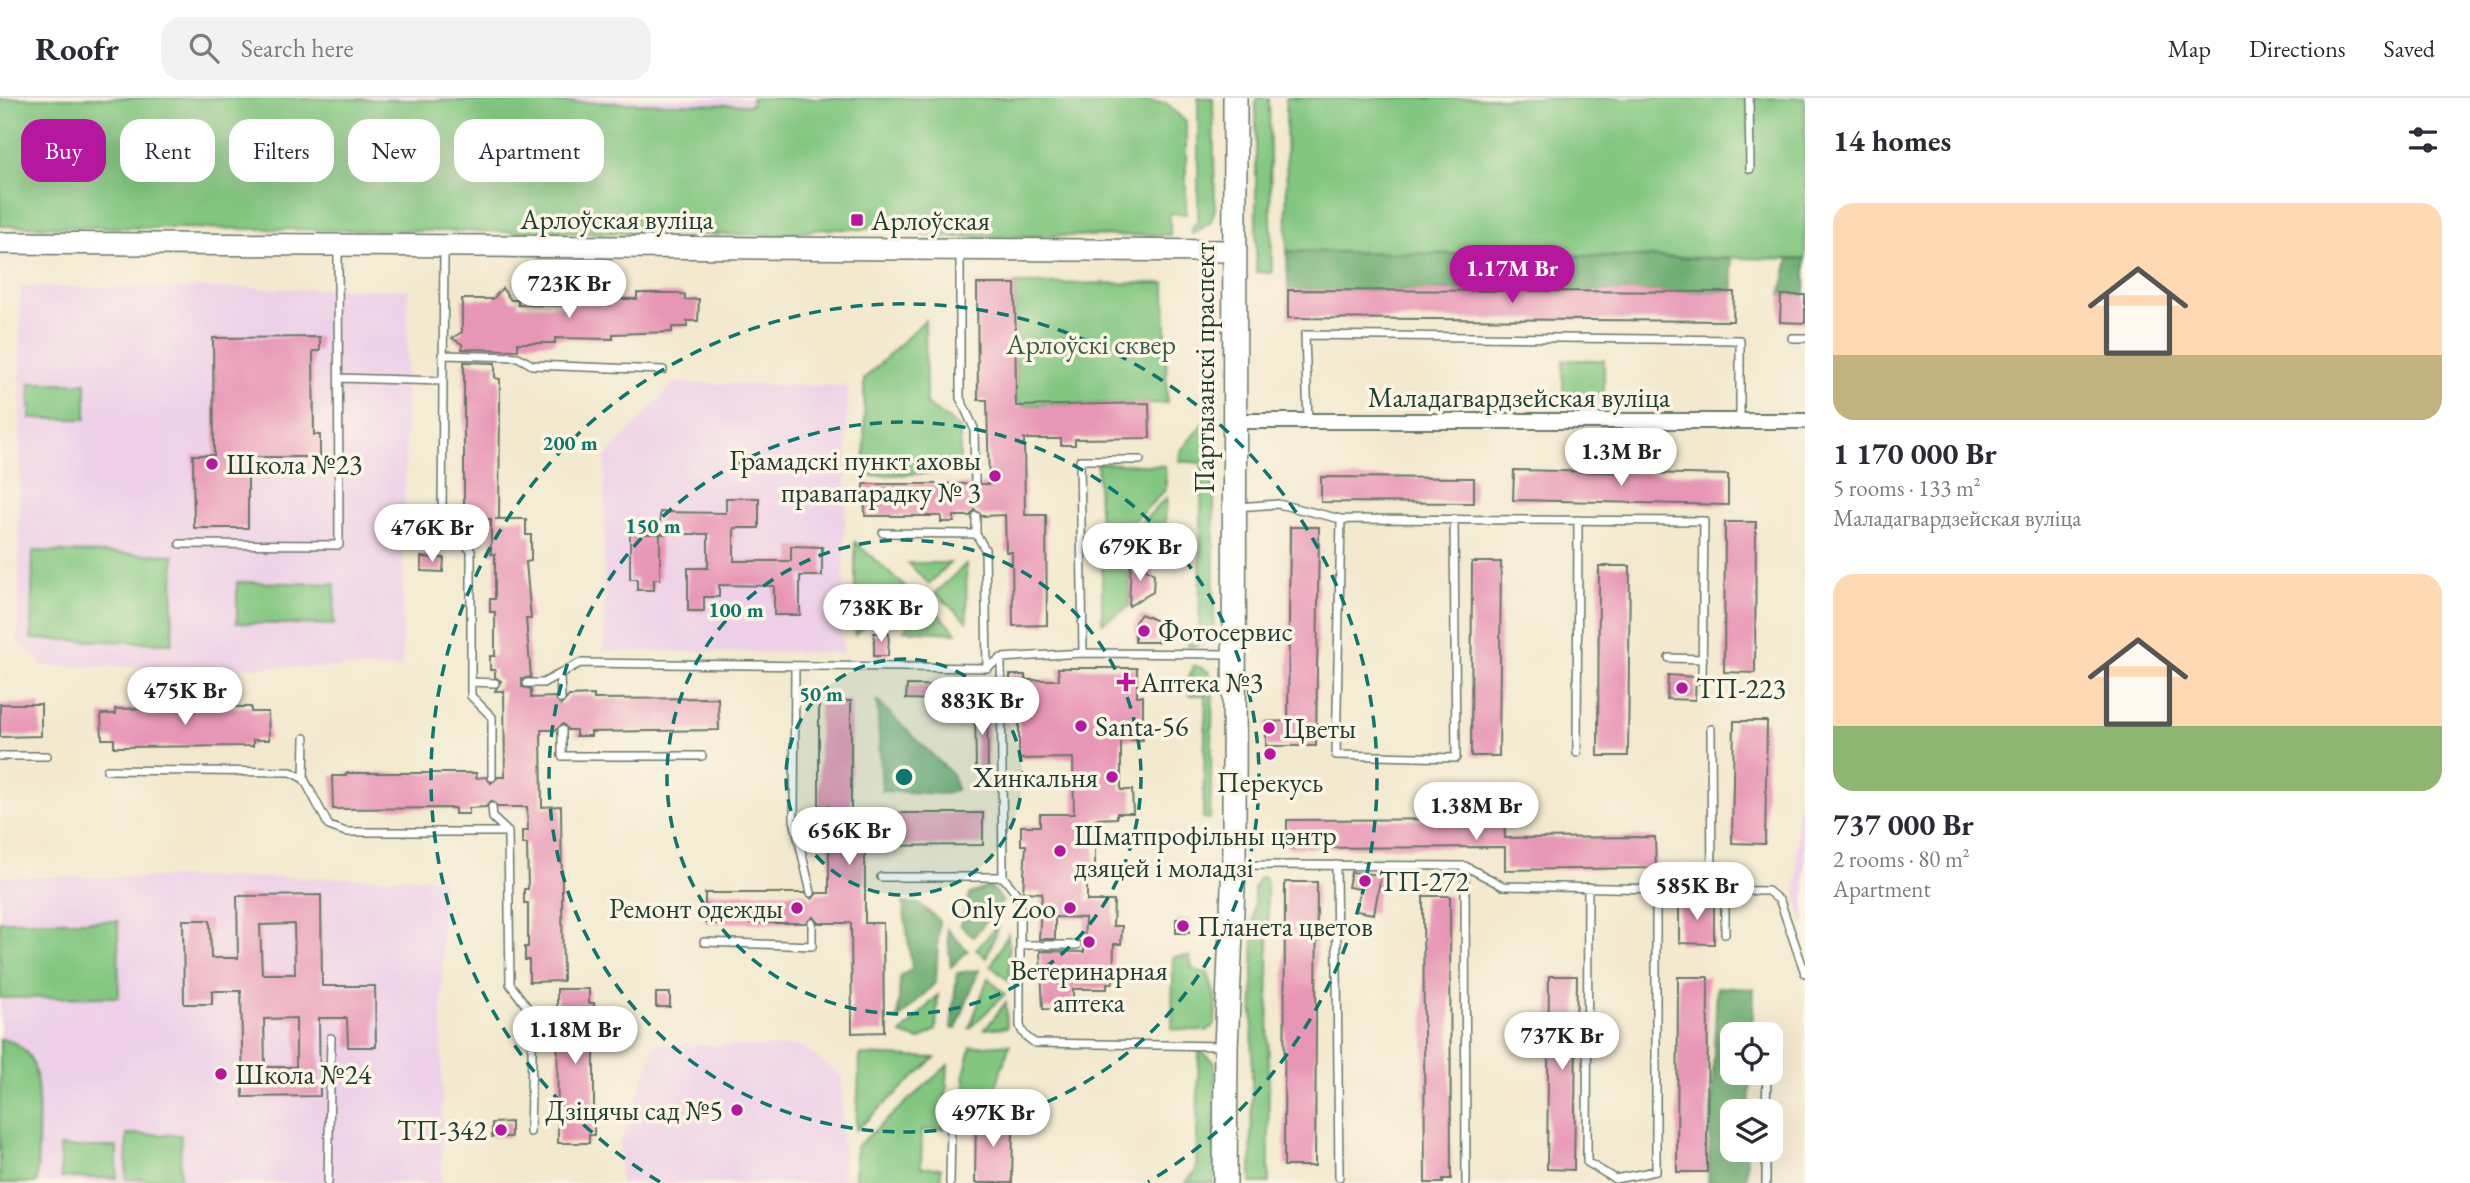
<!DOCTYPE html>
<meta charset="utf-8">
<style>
body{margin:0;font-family:"EB Garamond",serif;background:#f2f2f3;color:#2b2b33;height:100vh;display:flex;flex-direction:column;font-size:26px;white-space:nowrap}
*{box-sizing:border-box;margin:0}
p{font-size:23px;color:#7c7c81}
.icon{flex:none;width:38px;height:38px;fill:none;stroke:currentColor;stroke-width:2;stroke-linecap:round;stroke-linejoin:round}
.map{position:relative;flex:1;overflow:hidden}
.drawer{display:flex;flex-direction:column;background:#fff;width:665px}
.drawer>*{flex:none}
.top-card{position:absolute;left:21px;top:21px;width:665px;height:63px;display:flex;gap:14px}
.fabs{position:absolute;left:1720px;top:924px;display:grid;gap:14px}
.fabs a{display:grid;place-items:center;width:63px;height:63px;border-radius:14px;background:#fff;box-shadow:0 7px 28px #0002;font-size:35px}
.price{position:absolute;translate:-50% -60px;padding:0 16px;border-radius:24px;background:#fff;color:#222;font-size:23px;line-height:46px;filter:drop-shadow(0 2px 4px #0008)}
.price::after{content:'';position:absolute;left:50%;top:42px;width:21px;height:16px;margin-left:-10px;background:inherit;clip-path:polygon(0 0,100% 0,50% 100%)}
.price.active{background:#b5179e;color:#fff}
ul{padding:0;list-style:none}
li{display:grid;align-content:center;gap:14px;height:371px;padding:0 28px}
li span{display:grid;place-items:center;height:217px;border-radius:21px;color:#555}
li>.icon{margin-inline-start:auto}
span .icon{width:126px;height:126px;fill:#fffc;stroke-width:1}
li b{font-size:30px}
h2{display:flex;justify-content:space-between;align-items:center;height:84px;padding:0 28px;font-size:30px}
.chip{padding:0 24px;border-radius:21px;background:#fff;box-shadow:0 7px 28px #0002;font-size:24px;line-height:63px}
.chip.active{background:#b5179e;color:#fff}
header{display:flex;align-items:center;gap:42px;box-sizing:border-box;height:98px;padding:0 35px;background:#fff;border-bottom:2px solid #e1e1e2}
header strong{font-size:33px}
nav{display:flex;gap:38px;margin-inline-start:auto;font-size:24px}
.search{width:490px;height:63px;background:#f2f2f3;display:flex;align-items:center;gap:18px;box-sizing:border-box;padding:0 24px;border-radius:21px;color:#7c7c81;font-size:26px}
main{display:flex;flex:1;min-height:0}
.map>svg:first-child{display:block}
</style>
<header>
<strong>Roofr</strong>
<div class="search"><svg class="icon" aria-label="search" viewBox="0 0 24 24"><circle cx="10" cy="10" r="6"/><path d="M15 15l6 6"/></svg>Search here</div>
<nav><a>Map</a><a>Directions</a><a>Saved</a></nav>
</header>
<main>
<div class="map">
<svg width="1805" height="1085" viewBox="0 0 1805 1085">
<rect width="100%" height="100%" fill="#fcf5e5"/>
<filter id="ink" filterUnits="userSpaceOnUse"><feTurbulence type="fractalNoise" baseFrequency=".0143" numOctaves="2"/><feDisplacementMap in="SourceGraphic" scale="14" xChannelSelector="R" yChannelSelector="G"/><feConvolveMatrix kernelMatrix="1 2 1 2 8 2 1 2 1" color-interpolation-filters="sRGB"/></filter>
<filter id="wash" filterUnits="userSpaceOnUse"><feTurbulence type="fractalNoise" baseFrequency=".00686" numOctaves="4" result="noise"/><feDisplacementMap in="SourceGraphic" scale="28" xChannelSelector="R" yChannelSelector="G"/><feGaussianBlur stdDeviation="1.57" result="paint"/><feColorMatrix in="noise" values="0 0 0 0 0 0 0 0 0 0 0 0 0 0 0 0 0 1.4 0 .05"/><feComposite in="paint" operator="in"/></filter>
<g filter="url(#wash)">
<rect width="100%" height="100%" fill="#f3e9cf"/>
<!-- built -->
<path fill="#eed0e8" d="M324 0H751V7Z
M21 189 408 191 402 570 43 568 18 543Z
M674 285 848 288 842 555 603 553 605 360Z
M1805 705V832L1797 802V713Z
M0 779 442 780V1085H0Z
M656 946 803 949 842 978 843 1085H620V1045Z"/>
<!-- green -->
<path fill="#82c680" stroke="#50825a" stroke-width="2" d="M0 0H283L751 7 752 0H1144V3L1166 5 1186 24V116L1170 115V137L944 139 890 131H823L781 137 0 128Z
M1198 0H1213L1215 111 1210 125 1192 136V130L1198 122Z
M1256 0H1269L1272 175 1256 174Z
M1286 0H1805V161L1287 153Z
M1165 185 1167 305 1023 307 1016 302 1015 186Z
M925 222 926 306 960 330V374L865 378 864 281Z
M1563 262H1604V299L1563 298Z
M30 285H86V321H30Z
M1211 315 1214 317V527C1211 542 1203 548 1188 549V540H1199L1202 365 1179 363 1180 354Z
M1097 365 1165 368 1166 391 1101 456Z
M1167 399 1163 456 1129 455V509L1102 525V464Z
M855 444 920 502 898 515 882 512 855 537Z
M33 453 174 457 172 545 31 541Z
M908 465H950L929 486Z
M966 466 967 523 935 495Z
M237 484 335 486 334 527 237 525Z
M928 505 957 535 904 532Z
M1194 567 1208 573 1213 585 1210 721 1203 720 1206 597H1190L1188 582Z
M1260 779 1266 780 1268 814 1269 1085H1251L1254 789Z
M0 823H118L119 899 0 900Z
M999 827 986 860 976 851Z
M1008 836 1010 884 991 868Z
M1189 858 1193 872 1208 875 1216 903 1215 926 1207 933 1172 931 1173 859Z
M988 880 1005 896 969 931Z
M938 897 936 932 919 942 901 936Z
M1006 904 1007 929 985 931Z
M0 941C14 942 28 952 33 966 42 990 37 1056 37 1085H0Z
M1010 946 995 991 966 992 964 977 971 949Z
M1199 952 1215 964 1214 1085H1185L1196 1073Z
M860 957 935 960 856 1032Z
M948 967 944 1031 922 1032 921 1069 941 1070V1085H855L856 1049Z
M127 1036 181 1037 180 1082 126 1081Z
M60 1049H117V1080H61Z"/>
<!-- forest -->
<path fill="#69ab6e" stroke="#447451" stroke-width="2" d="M1287 153 1731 161 1734 194 1288 192Z
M1789 161H1805V197H1781Z
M877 603 952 676 957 691 946 696 882 693Z
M990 788 1003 803 973 839 960 827 970 796Z
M903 805 919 806 939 822 936 884 898 922 900 878 912 871Z
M947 831 968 853 951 869Z
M979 872 956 931 951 930 957 875Z
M1717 889 1754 891 1752 936H1732V975H1751L1749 1013H1732V1052H1747L1746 1085H1708Z"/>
<g id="blocks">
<!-- building -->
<path fill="#e896b6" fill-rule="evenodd" d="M977 186H1015L1016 308 1149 305 1150 340 1075 341V347H1061V341H1024L1025 417H1046L1047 527 1013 528 1012 454H1006L1005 417 982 418 975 412 970 418H954V424H941V418H865L864 386H969L974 392 981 386H989L987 302H978Z
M502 190 511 202H518V207L578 208V204H592V201H637V195H678L685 197V202L699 201 698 223H687V229H672V234L613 236V241L555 240V245H518V252L462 251V246L452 240 462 234V201H493Z
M1288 192 1734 194 1733 223 1288 220Z
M1781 197H1805V225L1780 224Z
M320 239V253H313L314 337H320V359H248V430H194L193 357H214L213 240Z
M464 264 495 265V280L500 281V311L499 421H495H526V437H531V463L526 464 531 521H526L531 579 522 581V589L531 591V600L555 599 561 607 569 598 594 597V601L718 600 719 632 591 634V638H576V632H568L563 626 556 632H541L542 709 561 708 563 883 529 884V862H525V849H528V805H524V791H528L527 746H522V733H528L527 709H498L491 703 486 709 469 710V716H455V710L333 711 332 678H346V675H476V680L486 679 491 685 498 679H505L504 593H495L501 583 495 579V572H490V558H495V514H490V501H495V456H491V421H464Z
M1514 372 1728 377V407L1513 402Z
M1321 379 1474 380V405L1321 404Z
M726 400H759V430H734V463H791V448L822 449V478H800V517H774V488L719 487V499H704V513H688V470H708V436H660V414L726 415Z
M1725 424H1756L1755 575 1724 574Z
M1290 429H1319L1316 648H1266V624L1288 623Z
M630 436H660V481H654V492H637V481H630Z
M421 459 444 460 443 474 421 473Z
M1131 461 1154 476 1153 494 1129 508Z
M1472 464H1501L1499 658H1471Z
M1599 468H1630L1628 658H1598Z
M1141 516 1157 523 1158 544H1135V524Z
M874 535H889L888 558H874Z
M1058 570H1137V598H1143V642H1121V692H1132L1133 715H1117V720L1095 721V775H1087V803H1114L1113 828H1122L1121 846H1114L1113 885H1107V891H1073V912L1043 911 1040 853 1084 854 1085 820 1055 819V841H1039L1042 795 1023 794 1026 747H1021V728H1040V716H1074L1073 660 1019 661V600H1010V577H1025V582H1059Z
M1668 577 1696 579 1695 602 1667 601Z
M907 587 976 588V603L906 601Z
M819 603H851V715H983V747L865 748V825H883L884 934 852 935 851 825H818L813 819 806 825H705V795H805L812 801 817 795H829V708H819Z
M0 606H41V638L0 639Z
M987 608 988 670H976L975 609Z
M202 609H251V614H268L269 642H253V648L114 649V641H102L101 616H116L115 611Z
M1734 623H1767L1765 746 1732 745Z
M1504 721 1505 740 1655 739 1656 770 1505 772V749L1287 750V722Z
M1351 774 1381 777 1374 816 1356 813 1360 791 1348 789Z
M1285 784H1317L1315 1068H1284Z
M321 797 322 888H375L376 949H348L347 920H319L320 998 243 999 241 893H212V906H184L183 822H210L211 860H238L237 798ZM294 826 295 876H262L260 827ZM296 920V969H265L264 921Z
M1423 798H1450L1451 1081H1443V1085H1425Z
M1679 803H1714V846L1679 845Z
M1176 821H1189V835H1176Z
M1549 878H1577L1574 1072 1547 1071Z
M1678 879H1708L1707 1074H1677Z
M557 891H589V905H594V1037H589V1045H558Z
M656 895H670V909H656Z
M976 1014H1007V1030H1013L1012 1085H975Z
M511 1024V1039H492V1025Z"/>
</g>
</g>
<g filter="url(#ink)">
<use href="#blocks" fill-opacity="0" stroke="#69796a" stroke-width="2"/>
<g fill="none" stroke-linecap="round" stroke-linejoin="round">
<defs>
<path id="lane" d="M1749 0 1750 71
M444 152 442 419 471 453V598L492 619V679
M960 155V300L974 330 975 386
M1792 240H1805
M442 257 518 259 532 267 663 272
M339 280 442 283
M1308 323 1305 237 1740 242V323
M1237 409 1278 406 1341 421 1704 423 1702 583
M976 418V436L985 451 987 570
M1341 421 1336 657 1456 660 1454 421
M883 435 976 436
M180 446 339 447 338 151
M1083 555 1080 362H1140
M1669 560 1703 561
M795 568 794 722 811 795
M560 578 561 601
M471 584 495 585
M527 585H543L580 565 987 570 1001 560 1083 555 1232 556
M1711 631 1712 791
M562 632V658H702
M1577 655 1578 422
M0 658H47
M107 672 291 674 304 681 329 728 346 734H508
M304 681 305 640
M492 709 493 720 508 734 510 886 533 917 530 1034
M1238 767 1465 768 1503 788 1768 793 1780 803 1805 875
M1336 767 1339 1079
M1465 768 1466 1085
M881 779H1003L1001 560
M1003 779 1020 800V927C1022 936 1027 940 1035 945L1222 948
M1588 789 1587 1064 1615 1081 1656 1073V789
M1725 836V791
M704 844 812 848V825
M1020 847H1039
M1045 847H1077
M1766 1013 1767 975
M328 1085 331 940
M950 1085 951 1025
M1766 1085V1052"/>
<path id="street" d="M1233 323H1805"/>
<path id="secondary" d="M0 145 1234 153"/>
<path id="primary" d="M1225 1085 1226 949 1234 767 1235 0"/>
</defs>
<!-- lane casing -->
<use href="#lane" stroke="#69796a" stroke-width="10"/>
<!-- street casing -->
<use href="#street" stroke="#69796a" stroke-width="18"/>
<!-- secondary casing -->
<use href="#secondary" stroke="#69796a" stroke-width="24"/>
<!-- primary casing -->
<use href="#primary" stroke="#69796a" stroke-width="26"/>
<!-- lane -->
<use href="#lane" stroke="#fff" stroke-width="7"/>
<!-- street -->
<use href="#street" stroke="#fff" stroke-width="14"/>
<!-- secondary -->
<use href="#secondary" stroke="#fff" stroke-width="21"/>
<!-- primary -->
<use href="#primary" stroke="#fff" stroke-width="23"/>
</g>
</g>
<!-- distance rings -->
<circle cx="904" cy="679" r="118" fill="#0f766e" fill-opacity=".12"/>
<g fill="none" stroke="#0f766e" stroke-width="3.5" stroke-dasharray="12 9">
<circle cx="904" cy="679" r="118"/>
<circle cx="904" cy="679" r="237"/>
<circle cx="904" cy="679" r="355"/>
<path d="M660 1084A473 473 0 1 1 1148 1084"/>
</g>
<!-- markers -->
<g fill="#b5179e" stroke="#fcf5e5" stroke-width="2.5">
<rect x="850" y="115" width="14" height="14" rx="3.5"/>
<circle cx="212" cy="366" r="7"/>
<circle cx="995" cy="378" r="7"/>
<circle cx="1144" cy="533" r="7"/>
<path d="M1122.5 573.5h7v7h7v7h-7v7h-7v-7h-7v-7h7z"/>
<circle cx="1682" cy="590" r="7"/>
<circle cx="1081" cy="628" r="7"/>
<circle cx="1269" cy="630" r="7"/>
<circle cx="1270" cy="656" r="7"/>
<circle cx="1112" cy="679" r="7"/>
<circle cx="1060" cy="753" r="7"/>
<circle cx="1365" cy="783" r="7"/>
<circle cx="797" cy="810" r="7"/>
<circle cx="1070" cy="810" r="7"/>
<circle cx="1183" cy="828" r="7"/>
<circle cx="1089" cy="844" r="7"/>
<circle cx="221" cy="976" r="7"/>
<circle cx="737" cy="1012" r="7"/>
<circle cx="501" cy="1032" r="7"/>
</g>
<g text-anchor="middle" stroke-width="7" stroke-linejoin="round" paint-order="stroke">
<!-- street labels -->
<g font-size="28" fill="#1f3d34" stroke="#fcf5e5">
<text x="617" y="131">Арлоўская вуліца</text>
<text transform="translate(1204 270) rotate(-90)" y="10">Партызанскі праспект</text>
<text x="1519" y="309">Маладагвардзейская вуліца</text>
</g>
<!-- poi labels -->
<g font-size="28" fill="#1f3d34" stroke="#fcf5e5" text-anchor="start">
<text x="871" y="132">Арлоўская</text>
<text x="981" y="372" text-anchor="end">Грамадскі пункт аховы<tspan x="981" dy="32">правапарадку № 3</tspan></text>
<text x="226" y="376">Школа №23</text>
<text x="1158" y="543">Фотосервис</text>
<text x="1140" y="594">Аптека №3</text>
<text x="1696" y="600">ТП-223</text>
<text x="1095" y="638">Santa-56</text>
<text x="1283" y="640">Цветы</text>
<text x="1098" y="689" text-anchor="end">Хинкальня</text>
<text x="1270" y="694" text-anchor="middle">Перекусь</text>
<text x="1074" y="747">Шматпрофільны цэнтр<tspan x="1074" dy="32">дзяцей і моладзі</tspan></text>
<text x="1379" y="793">ТП-272</text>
<text x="783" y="820" text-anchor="end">Ремонт одежды</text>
<text x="1056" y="820" text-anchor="end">Only Zoo</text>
<text x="1197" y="838">Планета цветов</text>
<text x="1089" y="882" text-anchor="middle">Ветеринарная<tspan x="1089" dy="32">аптека</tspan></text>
<text x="235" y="986">Школа №24</text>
<text x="723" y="1022" text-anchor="end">Дзіцячы сад №5</text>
<text x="487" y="1042" text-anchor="end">ТП-342</text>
</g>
<!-- park labels -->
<g font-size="28" fill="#385f47" stroke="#fcf5e5">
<text x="1091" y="256">Арлоўскі сквер</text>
</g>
</g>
<circle cx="904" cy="679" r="10" fill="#0f766e" stroke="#fcf5e5" stroke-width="3.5"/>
<g font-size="21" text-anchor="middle" font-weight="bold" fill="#0f766e" stroke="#fcf5e5" stroke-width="7" stroke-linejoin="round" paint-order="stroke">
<text x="570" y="352">200 m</text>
<text x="653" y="435">150 m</text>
<text x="736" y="519">100 m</text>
<text x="821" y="603">50 m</text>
</g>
</svg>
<div class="fabs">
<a><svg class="icon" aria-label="locate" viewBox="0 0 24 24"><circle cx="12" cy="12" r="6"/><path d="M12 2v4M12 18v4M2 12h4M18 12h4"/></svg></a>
<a><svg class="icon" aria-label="layers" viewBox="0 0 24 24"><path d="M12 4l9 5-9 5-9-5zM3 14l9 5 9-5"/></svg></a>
</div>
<b class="price active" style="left:1512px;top:207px">1.17M Br</b>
<b class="price" style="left:569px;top:222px">723K Br</b>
<b class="price" style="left:1621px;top:390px">1.3M Br</b>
<b class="price" style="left:432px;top:466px">476K Br</b>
<b class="price" style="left:1140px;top:485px">679K Br</b>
<b class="price" style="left:881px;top:546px">738K Br</b>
<b class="price" style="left:185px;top:629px">475K Br</b>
<b class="price" style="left:982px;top:639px">883K Br</b>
<b class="price" style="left:1476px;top:744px">1.38M Br</b>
<b class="price" style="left:849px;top:769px">656K Br</b>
<b class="price" style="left:1697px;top:824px">585K Br</b>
<b class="price" style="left:575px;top:968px">1.18M Br</b>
<b class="price" style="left:1562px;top:974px">737K Br</b>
<b class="price" style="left:993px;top:1051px">497K Br</b>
<div class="top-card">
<a class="chip active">Buy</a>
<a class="chip">Rent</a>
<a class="chip">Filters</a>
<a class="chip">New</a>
<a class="chip">Apartment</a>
</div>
</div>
<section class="drawer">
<h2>14 homes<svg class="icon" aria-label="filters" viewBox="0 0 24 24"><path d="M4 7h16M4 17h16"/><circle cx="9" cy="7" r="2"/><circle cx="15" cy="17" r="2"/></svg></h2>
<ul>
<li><span style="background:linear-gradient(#ffd9b3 70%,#c2b280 0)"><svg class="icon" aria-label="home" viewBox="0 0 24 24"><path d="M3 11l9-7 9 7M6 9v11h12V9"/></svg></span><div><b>1 170 000 Br</b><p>5 rooms · 133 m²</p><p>Маладагвардзейская вуліца</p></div></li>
<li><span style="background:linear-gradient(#ffd9b3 70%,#8fb573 0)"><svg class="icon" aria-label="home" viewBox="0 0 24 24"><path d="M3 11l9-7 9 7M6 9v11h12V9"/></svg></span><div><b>737 000 Br</b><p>2 rooms · 80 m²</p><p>Apartment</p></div></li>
</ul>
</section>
</main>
